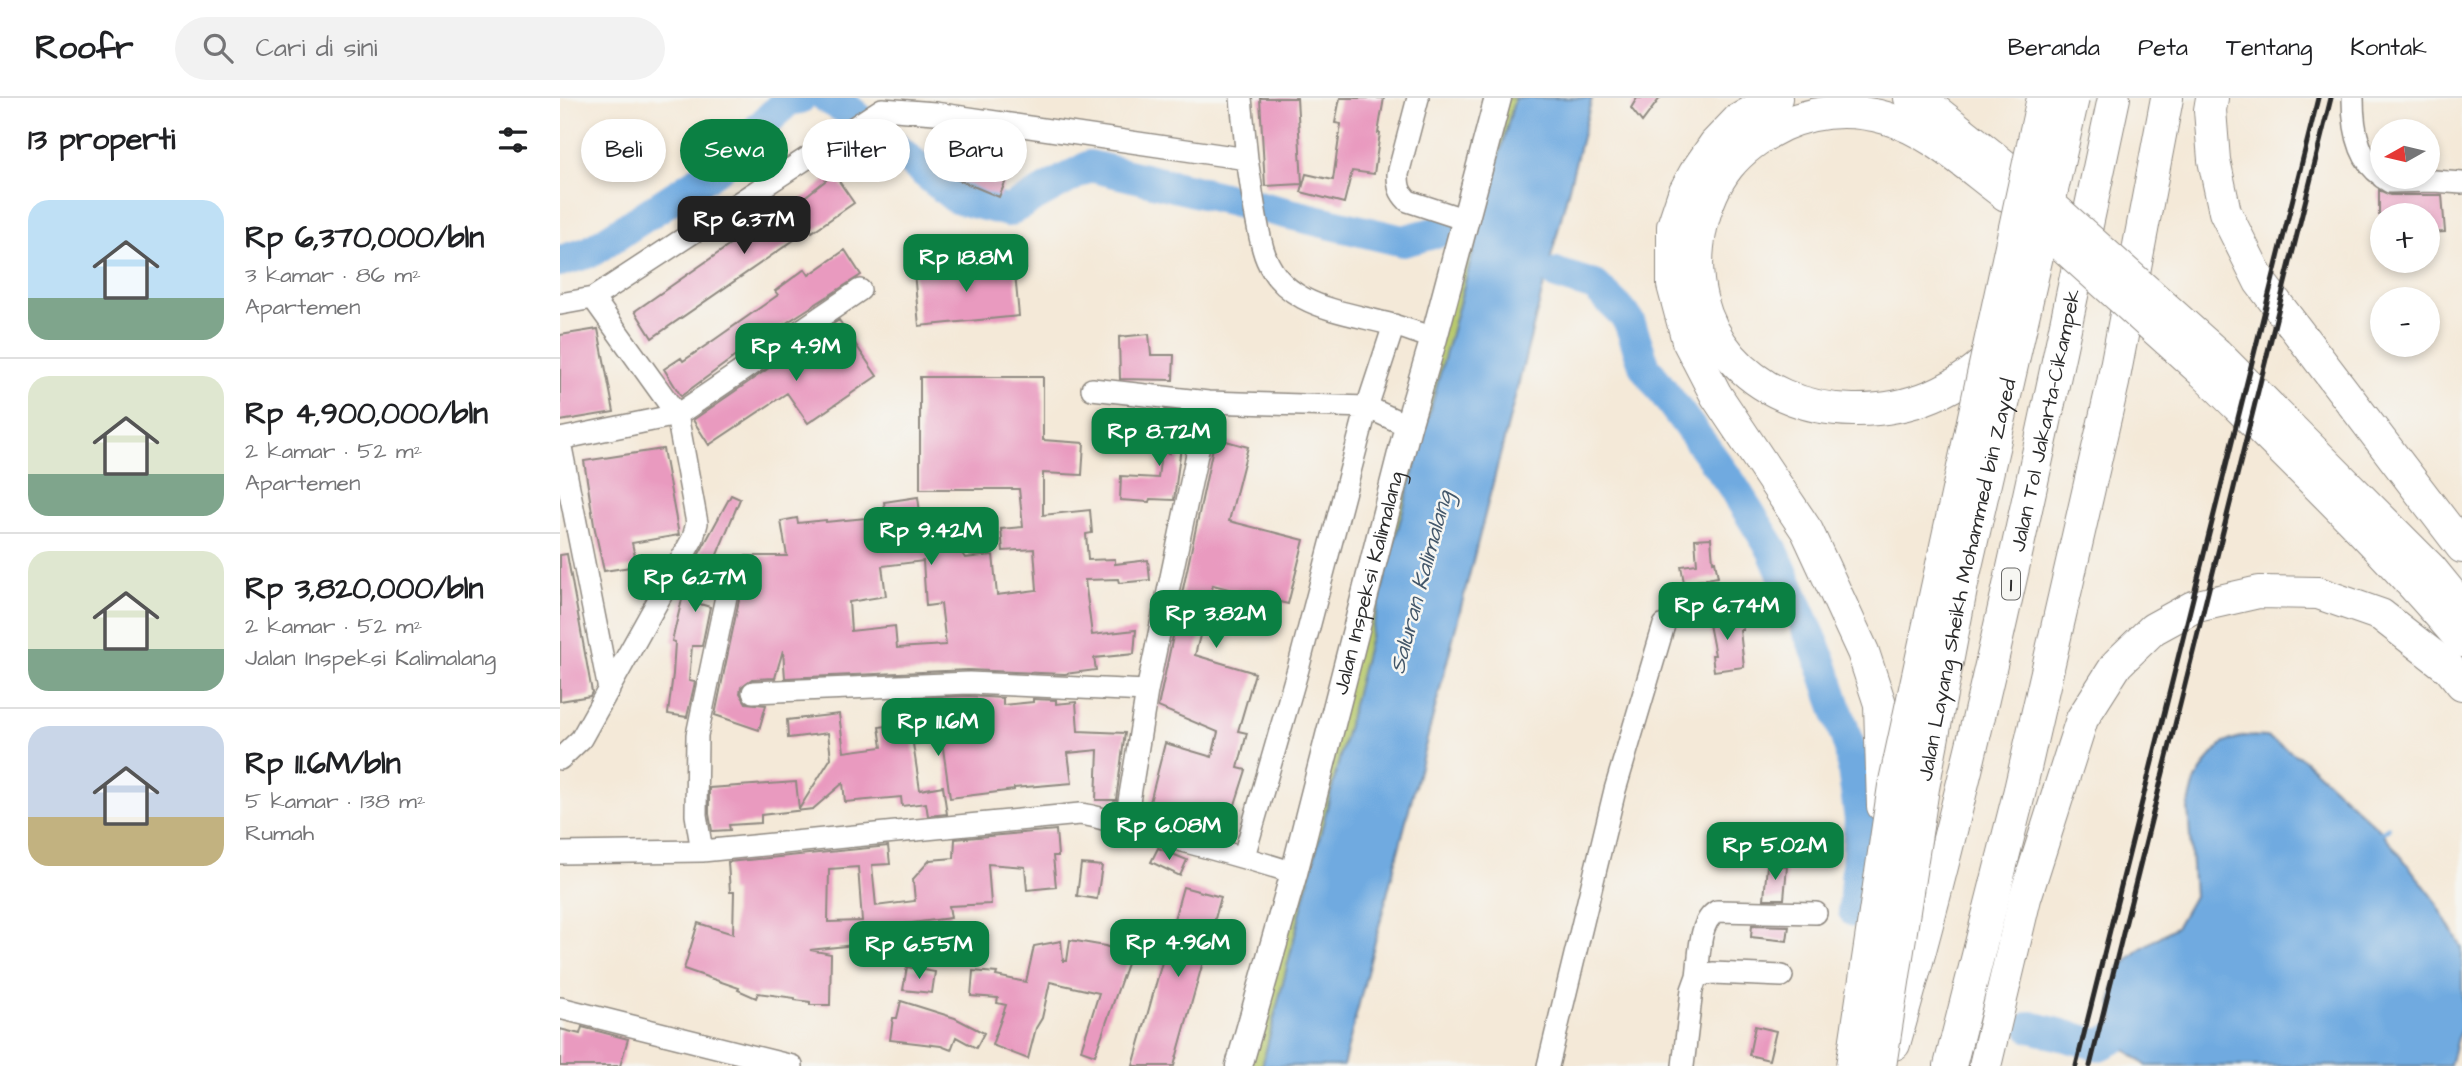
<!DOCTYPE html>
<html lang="id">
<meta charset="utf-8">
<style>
body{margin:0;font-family:"Architects Daughter",sans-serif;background:#f2f2f2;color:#202124;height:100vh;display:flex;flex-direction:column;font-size:26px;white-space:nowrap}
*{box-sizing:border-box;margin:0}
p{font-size:23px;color:#757577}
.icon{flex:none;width:38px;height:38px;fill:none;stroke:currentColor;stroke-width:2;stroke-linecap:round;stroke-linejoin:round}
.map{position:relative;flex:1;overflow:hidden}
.side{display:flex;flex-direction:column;background:#fff;width:560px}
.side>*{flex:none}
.hud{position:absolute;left:21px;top:21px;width:665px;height:63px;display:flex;gap:14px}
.needle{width:46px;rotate:262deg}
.fabs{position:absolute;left:1810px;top:21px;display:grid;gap:14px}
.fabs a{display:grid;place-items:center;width:70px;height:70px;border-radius:50%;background:#fff;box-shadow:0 4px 10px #0003;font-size:35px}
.price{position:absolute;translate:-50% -60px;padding:0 16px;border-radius:14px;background:#0b8043;color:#fff;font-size:23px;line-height:46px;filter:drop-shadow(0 2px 4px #0008)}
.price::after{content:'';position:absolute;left:50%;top:42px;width:21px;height:16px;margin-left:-10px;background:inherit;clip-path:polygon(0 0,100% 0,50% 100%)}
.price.active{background:#222;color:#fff}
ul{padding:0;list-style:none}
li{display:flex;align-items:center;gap:21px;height:175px;padding:0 28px}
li+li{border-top:2px solid #e0e0e0}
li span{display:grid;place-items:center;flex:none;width:196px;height:140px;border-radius:21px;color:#555}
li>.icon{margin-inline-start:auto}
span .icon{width:84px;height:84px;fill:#fffc;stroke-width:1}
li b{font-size:30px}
h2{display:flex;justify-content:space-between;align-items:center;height:84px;padding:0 28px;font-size:30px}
.chip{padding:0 24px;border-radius:32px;background:#fff;box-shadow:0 4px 10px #0003;font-size:24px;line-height:63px}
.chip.active{background:#0b8043;color:#fff}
header{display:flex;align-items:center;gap:42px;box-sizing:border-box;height:98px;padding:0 35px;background:#fff;border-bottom:2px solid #e0e0e0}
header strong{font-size:33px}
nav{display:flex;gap:38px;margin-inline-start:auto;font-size:24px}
.search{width:490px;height:63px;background:#f2f2f2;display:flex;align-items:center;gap:18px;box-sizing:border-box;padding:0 24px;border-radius:38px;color:#757577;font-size:26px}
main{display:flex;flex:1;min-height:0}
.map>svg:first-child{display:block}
</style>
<header>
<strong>Roofr</strong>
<div class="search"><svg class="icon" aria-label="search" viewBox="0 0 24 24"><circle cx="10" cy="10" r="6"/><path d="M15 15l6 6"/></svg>Cari di sini</div>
<nav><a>Beranda</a><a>Peta</a><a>Tentang</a><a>Kontak</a></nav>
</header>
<main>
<section class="side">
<h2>13 properti<svg class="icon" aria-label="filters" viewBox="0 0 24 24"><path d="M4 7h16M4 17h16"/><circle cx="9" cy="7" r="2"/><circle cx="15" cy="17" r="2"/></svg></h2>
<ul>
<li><span style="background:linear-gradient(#bfe0f5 70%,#7fa58c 0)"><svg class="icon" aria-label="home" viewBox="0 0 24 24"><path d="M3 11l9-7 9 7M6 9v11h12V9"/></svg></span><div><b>Rp 6,370,000/bln</b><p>3 kamar · 86 m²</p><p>Apartemen</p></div></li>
<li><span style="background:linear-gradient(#dfe7d0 70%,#7fa58c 0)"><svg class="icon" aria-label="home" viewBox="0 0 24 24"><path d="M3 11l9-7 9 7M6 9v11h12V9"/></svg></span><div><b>Rp 4,900,000/bln</b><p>2 kamar · 52 m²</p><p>Apartemen</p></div></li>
<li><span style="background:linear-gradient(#dfe7d0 70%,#7fa58c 0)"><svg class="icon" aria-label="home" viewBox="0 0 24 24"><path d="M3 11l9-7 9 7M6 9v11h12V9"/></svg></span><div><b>Rp 3,820,000/bln</b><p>2 kamar · 52 m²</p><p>Jalan Inspeksi Kalimalang</p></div></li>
<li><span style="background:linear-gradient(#c9d6e8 65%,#c2b280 0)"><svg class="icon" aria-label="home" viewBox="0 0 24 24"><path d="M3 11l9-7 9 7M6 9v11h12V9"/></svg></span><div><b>Rp 11.6M/bln</b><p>5 kamar · 138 m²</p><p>Rumah</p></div></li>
</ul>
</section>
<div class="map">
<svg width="1902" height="968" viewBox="0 0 1902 968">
<rect width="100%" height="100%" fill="#f6f6f2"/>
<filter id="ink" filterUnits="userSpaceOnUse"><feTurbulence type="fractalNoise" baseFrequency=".0143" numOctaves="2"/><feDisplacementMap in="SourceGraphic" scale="14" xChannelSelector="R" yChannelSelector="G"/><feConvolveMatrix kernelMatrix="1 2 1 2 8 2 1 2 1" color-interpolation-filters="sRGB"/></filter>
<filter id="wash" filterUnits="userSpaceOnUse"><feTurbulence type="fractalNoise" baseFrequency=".00686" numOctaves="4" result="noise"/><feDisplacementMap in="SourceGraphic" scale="28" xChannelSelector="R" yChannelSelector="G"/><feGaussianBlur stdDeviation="1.57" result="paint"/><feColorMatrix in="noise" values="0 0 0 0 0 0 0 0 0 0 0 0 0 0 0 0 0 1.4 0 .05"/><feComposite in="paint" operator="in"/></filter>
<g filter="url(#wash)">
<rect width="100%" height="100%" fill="#f4e9d8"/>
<!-- green -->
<path fill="#b7c96c" stroke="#717a4c" stroke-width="2" d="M938 0H955L703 968H679Z"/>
<!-- water -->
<path fill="#70aae0" stroke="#4e6a86" stroke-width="2" d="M955 0H1032L783 968H702L831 456Z
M1684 638 1707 639 1743 661 1822 734 1873 799 1902 850V930L1897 940 1890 968H1587L1557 945 1551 902 1559 870 1580 851 1617 828 1634 798 1628 710 1635 683 1651 658 1665 644Z"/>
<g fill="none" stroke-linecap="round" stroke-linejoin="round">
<!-- stream -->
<path stroke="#70aae0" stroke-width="5" d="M1822 734 1828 730"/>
<!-- river -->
<path stroke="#70aae0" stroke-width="32" d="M267 0 290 13 396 100 448 113 530 68 843 143 881 133
M0 163 30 154 160 69 228 2 240 0
M997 176 1035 188 1064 216 1070 226 1085 269 1170 384 1212 451 1259 558 1290 651 1300 721 1294 813
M1471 929 1540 947 1556 939"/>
</g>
<g id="blocks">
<!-- building -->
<path fill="#e99abf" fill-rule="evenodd" d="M700 0H737L742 86 705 88Z
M780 0H824L818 35H820L814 76 792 73 784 105 741 94 746 76 773 82 781 26 775 25Z
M1077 0H1100L1082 24 1071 10Z
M400 36 456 59 439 99 384 76Z
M274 76 294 105 252 134 250 131 92 240 75 213 203 124 226 109 228 112Z
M1819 92 1830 97H1882L1885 134 1867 135V117H1819Z
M285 152 301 177 181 254 121 298 104 271 121 260 123 263 154 242 218 197 215 193 245 171 249 177Z
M454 165 459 218 359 228 354 174Z
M279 222 317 278 248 325 227 295 149 347 133 322Z
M38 231 54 314 0 323V237Z
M589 236 591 257H614L613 282 560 281 559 239Z
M360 279H483V342L524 345 522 377 483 375V417L530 412 532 435 526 436 528 462 555 461V466L588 462 590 482 559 485 558 481 525 482 532 537 576 532 574 556 534 560 536 572 505 576 408 572 225 580 223 552 215 580 192 581 181 589 180 595 186 605 206 607 199 632 155 617 180 497 179 489 174 483 180 458H227L221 423 237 420 238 425 266 422V424L326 418 324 404 358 399 362 430 397 427 399 451 405 460 433 457 437 497 477 492 474 451 443 453 441 431 463 429 459 391H360ZM363 463 366 508 381 506 386 547 337 550 335 528 291 533 289 504 326 498 322 468Z
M605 312 623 314 625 347 621 349 614 402 590 401 589 404 560 402 561 378 598 380 601 354 609 355Z
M655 340 688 349 669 423 744 442 728 506 653 487 635 557 695 575 678 633 687 635 678 670 686 672 665 738 587 716 605 645 652 659 658 634 598 609Z
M103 351 119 437 72 445 77 468 44 473 34 427 24 363Z
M171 397 180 401 137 505 150 509 142 548H132L129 583 135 584 127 619 108 616 113 576 115 544 112 543 124 493 120 491Z
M1151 440 1153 464 1155 463 1158 479 1124 485 1121 468 1137 466 1135 441Z
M7 456 32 594 30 598 0 603V457Z
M1180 515 1183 532H1180L1184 569 1154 573 1152 557H1155L1148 521Z
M409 598 443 600V607L473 604V601L496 602V606L516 604 518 633 565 635 556 702H536L538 652 508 655 512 685 454 690V692L390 700 382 643 353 646 360 692 383 688 387 716 368 718 366 705 342 708 341 699 285 704 283 685 253 711 201 717V725L169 727 170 732 152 733 149 716V690L236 684 239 711 271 660 268 635 228 640 227 622 279 616 284 654 322 649 319 629 355 624 353 600Z
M496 732 498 758H493L496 789 467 792 465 769 428 766 431 806 389 808 391 820 327 828 329 843 250 852 271 856 270 907H250V904L235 902V900L198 895 196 900 178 892 179 890 124 871 138 825 173 836 174 794H170L168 764 328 748 330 766 312 767 316 808 355 803 353 781 370 762 394 760 395 741ZM298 769 302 823 268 824 269 771Z
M598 750 627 762 620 778 591 764Z
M521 766 542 768 537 801 517 798Z
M1207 767 1227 768 1224 801H1204Z
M623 789 661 799 614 968H573Z
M1192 827 1229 828 1227 843 1191 839Z
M510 842 545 848 570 857 535 957 521 952 539 895 490 884 482 920 476 930 468 961 432 947 446 907 437 905 438 900 411 898 413 873 437 875 436 878 466 884 474 848 501 843 503 863H507Z
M347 869 375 874 372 895 343 892Z
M341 903 395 920 424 935 416 950 396 939 391 952 381 948 330 942 333 920H337Z
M1195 928 1216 933 1209 962 1189 957Z
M22 929 68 941 60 968H0V931L20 936Z"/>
</g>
</g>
<g filter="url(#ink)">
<use href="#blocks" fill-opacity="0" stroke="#908a82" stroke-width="2"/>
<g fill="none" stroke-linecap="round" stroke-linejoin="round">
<defs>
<path id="minor" d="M681 0 687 61
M858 0 838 76C838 88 839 94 848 103L906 122
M1793 0C1793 27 1798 62 1822 78
M1822 79 1830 84 1874 83 1902 85
M0 206 33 200 322 11 375 15 687 61C692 91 695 122 703 151 719 210 784 213 833 227 847 231 860 236 874 240
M532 291 648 304 807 309 848 328
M0 341 117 317 300 192
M0 344 49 592
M587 593 648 304
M193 594 409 585 587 593 565 728
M0 661 21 641 133 440 137 425 117 317 33 200
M142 753 136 717 137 637 167 494
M0 755 142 753 520 716C539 718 558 726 577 731 630 745 682 758 734 775
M684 758 738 571 807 309 834 227
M1137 878C1140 858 1138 824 1157 813L1256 815
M0 910 232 968
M988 968 1055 692 1104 527
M1123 968 1132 892 1137 878 1153 875 1222 878"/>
<g id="major">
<path id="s1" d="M679 968 734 775 848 328 874 240 938 0"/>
</g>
<g id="highway">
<path d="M1216 0 1178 22 1155 46 1135 75 1124 95 1113 128V187L1128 243 1156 297 1247 433 1303 554 1320 606 1323 708"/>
<path d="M1350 0 1377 14 1461 81"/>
<path d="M1652 0 1650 12 1654 62 1665 114 1700 184 1902 449"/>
<path d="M1439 250C1401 292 1350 313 1293 312 1193 311 1119 232 1141 130 1152 79 1176 50 1223 27 1256 12 1290 10 1326 20 1371 33 1408 69 1446 97"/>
<path d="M1657 256 1871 471 1902 509"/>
<path d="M1643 274C1731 361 1822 448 1902 543"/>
<path id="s2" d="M1334 946C1423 635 1486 317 1554 0"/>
<path d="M1390 968 1460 692 1553 285 1607 0"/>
<path d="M1425 968 1465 800 1522 621 1557 566 1593 531 1633 509 1699 494 1758 495 1821 517 1889 570 1902 586"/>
</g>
</defs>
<!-- minor casing -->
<use href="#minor" stroke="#908a82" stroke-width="24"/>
<!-- major casing -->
<use href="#major" stroke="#908a82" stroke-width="29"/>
<!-- highway casing -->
<use href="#highway" stroke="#908a82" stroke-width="34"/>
<!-- minor -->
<use href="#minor" stroke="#fff" stroke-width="21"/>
<!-- major -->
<use href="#major" stroke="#fff" stroke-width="26"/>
<!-- highway -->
<use href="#highway" stroke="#fff" stroke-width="32"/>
<!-- rail -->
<path stroke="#2b2b2b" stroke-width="5" d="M1516 968 1758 0
M1530 968 1771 0"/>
<defs>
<g id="highway-bridge">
<path d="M1477 95 1657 256"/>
<path d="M1472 120 1643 274"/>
<path d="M1292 968 1334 688 1483 0"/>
<path id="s3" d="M1320 968 1363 690 1402 486 1513 0"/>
</g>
</defs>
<!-- highway-bridge casing -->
<use href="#highway-bridge" stroke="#908a82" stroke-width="34" stroke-linecap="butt"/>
<!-- highway-bridge -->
<use href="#highway-bridge" stroke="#fff" stroke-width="32"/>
</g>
</g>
<g text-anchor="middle" stroke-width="5" stroke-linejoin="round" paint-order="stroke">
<!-- shield labels -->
<rect fill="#f6f6f2" stroke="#686867" stroke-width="2" x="1442" y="470.5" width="18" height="31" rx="5"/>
<g font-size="19" font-weight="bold" fill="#2b2b2b">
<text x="1451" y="493">1</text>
</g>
<!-- street labels -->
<g font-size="21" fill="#2b2b2b" stroke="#f6f6f2">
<text dy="7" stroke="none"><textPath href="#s2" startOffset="642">Jalan Tol Jakarta–Cikampek</textPath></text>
<text dy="7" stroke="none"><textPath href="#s3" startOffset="494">Jalan Layang Sheikh Mohammed bin Zayed</textPath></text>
<text dy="7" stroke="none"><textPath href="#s1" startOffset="500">Jalan Inspeksi Kalimalang</textPath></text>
</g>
<!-- water labels -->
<g font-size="23" font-style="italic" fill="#43576a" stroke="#f6f6f2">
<text transform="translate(860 484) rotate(-75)" y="8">Saluran Kalimalang</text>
</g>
</g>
</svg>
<div class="fabs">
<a><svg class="needle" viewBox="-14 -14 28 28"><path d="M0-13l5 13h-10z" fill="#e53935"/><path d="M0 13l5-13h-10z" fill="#757577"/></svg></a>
<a>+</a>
<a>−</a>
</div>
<b class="price active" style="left:184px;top:158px">Rp 6.37M</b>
<b class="price" style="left:406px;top:196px">Rp 18.8M</b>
<b class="price" style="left:236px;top:285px">Rp 4.9M</b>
<b class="price" style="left:599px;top:370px">Rp 8.72M</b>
<b class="price" style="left:371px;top:469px">Rp 9.42M</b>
<b class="price" style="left:135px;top:516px">Rp 6.27M</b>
<b class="price" style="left:1167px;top:544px">Rp 6.74M</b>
<b class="price" style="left:656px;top:552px">Rp 3.82M</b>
<b class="price" style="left:378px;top:660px">Rp 11.6M</b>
<b class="price" style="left:609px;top:764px">Rp 6.08M</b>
<b class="price" style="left:1215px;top:784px">Rp 5.02M</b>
<b class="price" style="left:618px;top:881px">Rp 4.96M</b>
<b class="price" style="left:359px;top:883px">Rp 6.55M</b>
<div class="hud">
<a class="chip">Beli</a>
<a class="chip active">Sewa</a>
<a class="chip">Filter</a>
<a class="chip">Baru</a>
</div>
</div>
</main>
